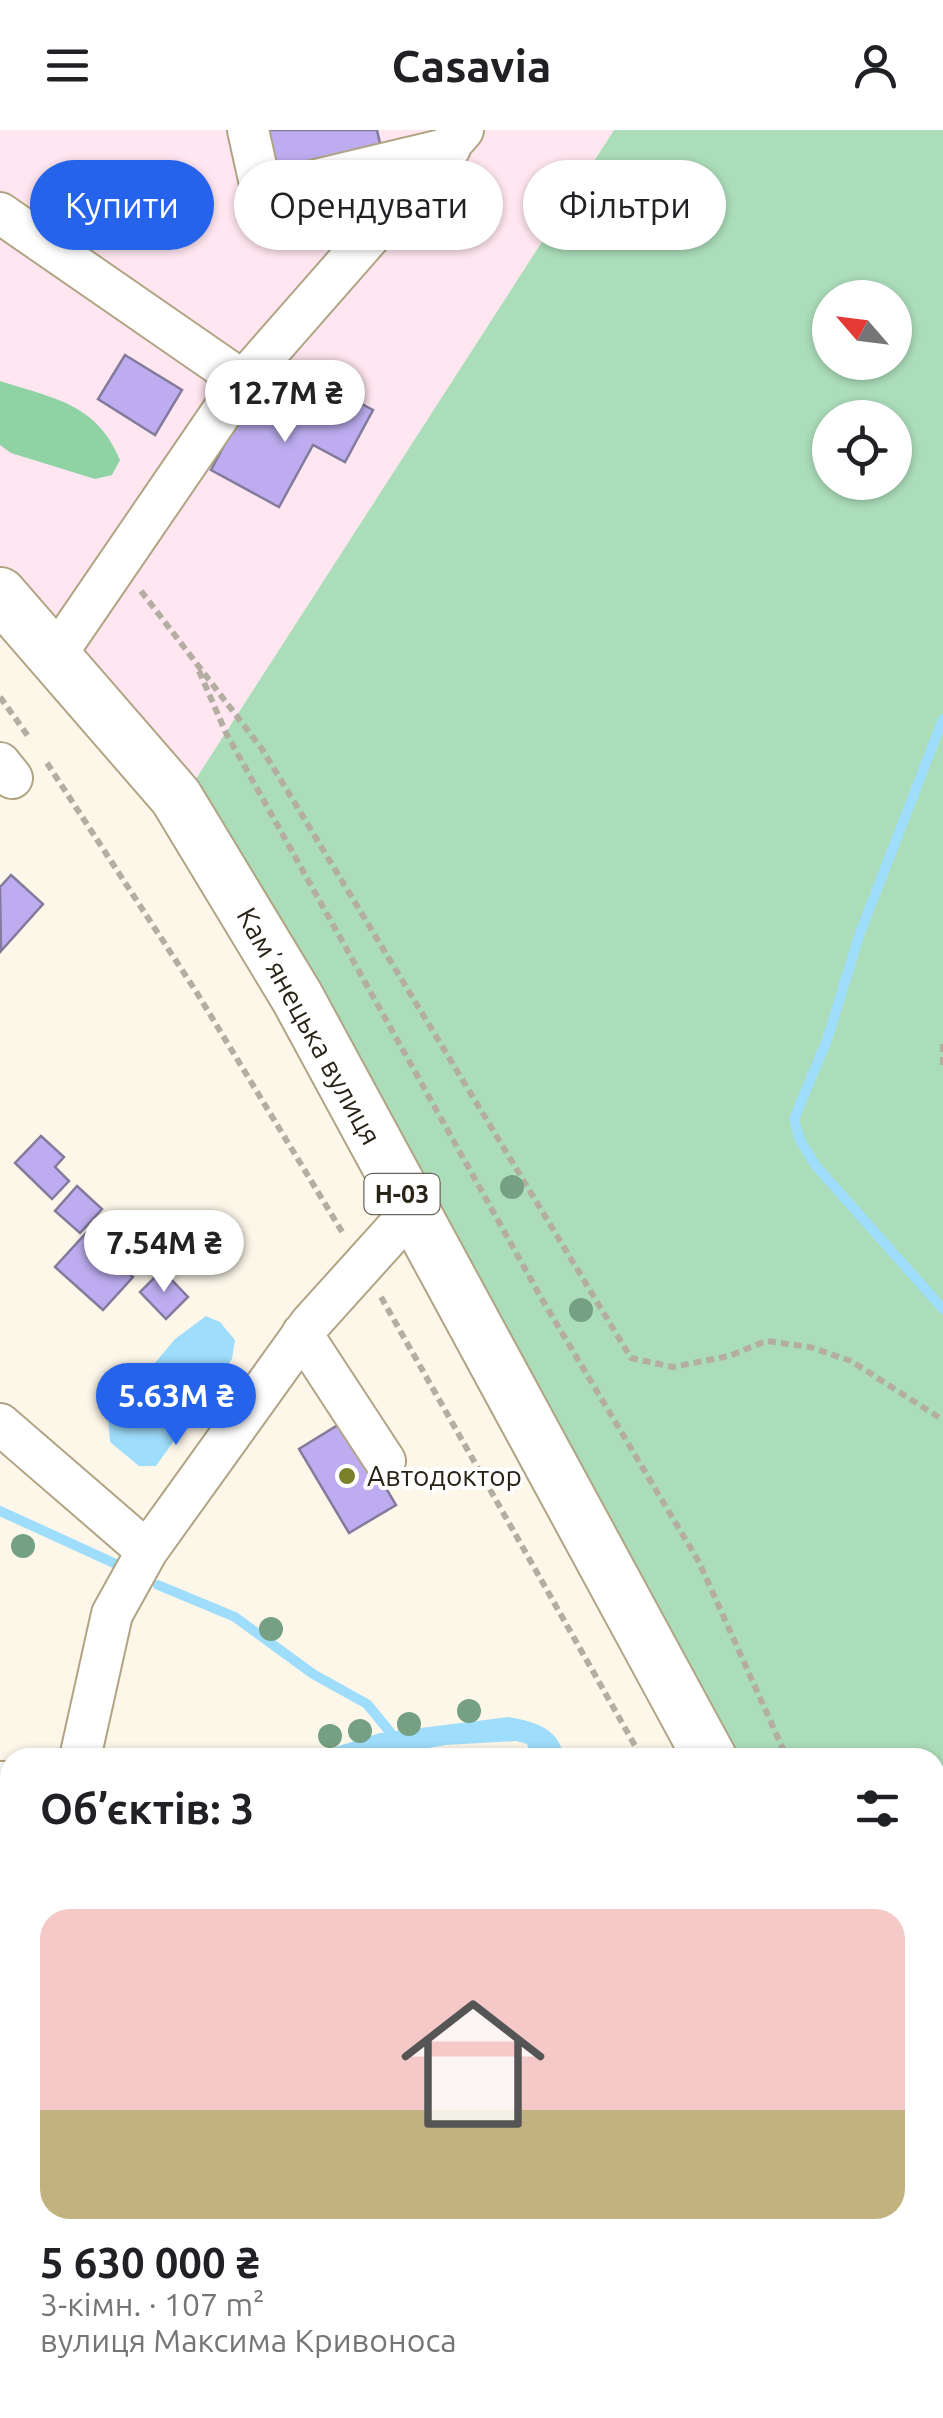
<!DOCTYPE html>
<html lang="uk">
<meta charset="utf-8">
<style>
body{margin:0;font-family:Ubuntu,sans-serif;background:#f2f2f2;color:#202124;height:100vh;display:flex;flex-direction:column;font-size:38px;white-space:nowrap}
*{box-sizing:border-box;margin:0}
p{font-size:32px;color:#757577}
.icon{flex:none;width:55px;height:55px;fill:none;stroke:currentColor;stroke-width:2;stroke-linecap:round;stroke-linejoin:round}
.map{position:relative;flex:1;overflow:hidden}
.sheet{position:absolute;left:0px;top:1618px;width:945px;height:672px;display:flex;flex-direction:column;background:#fff;border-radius:30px 30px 0 0;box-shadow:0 2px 8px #0004}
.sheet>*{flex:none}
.guide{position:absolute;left:30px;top:30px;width:885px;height:90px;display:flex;gap:20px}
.needle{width:65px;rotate:298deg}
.controls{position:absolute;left:812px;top:150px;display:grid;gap:20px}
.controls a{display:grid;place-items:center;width:100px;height:100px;border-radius:50%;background:#fff;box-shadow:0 2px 8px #0004;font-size:50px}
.price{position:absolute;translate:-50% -85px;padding:0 22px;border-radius:35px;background:#fff;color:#222;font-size:32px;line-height:65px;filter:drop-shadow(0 2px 5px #0008)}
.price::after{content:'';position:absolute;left:50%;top:60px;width:30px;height:22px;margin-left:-15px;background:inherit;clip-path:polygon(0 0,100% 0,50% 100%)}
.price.current{background:#2563eb;color:#fff}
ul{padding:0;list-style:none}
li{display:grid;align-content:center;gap:20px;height:530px;padding:0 40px}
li+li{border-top:2px solid #e0e0e0}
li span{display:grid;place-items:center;height:310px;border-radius:30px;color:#555}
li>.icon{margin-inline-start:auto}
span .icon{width:180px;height:180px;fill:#fffc;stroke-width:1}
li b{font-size:42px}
h2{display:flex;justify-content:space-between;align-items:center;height:120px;padding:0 40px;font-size:42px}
.chip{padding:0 35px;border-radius:45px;background:#fff;box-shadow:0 2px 8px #0004;font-size:35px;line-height:90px}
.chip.current{background:#2563eb;color:#fff}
header{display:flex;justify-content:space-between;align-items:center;height:130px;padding:0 40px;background:#fff;font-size:45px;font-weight:700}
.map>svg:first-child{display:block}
</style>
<header><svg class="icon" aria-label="menu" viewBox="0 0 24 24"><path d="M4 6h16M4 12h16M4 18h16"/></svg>Casavia<svg class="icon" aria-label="person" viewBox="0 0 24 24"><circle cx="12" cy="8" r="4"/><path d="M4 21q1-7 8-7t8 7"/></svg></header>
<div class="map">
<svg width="943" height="2288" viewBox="0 0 943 2288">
<rect width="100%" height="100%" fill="#fdf7ea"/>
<!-- industrial -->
<path fill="#ffe6f0" d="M0 0H614L190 658 0 438Z"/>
<!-- green -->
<path fill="#abddba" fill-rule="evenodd" d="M614 0H943V1704L935 1712V1628L730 1627 190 658ZM830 168H895V232H830ZM830 288H895V352H830Z"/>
<!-- forest -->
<path fill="#8fd2a4" d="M0 251C52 268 97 273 120 330L112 345 95 349 11 323 0 315Z"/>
<!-- water -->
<path fill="#9eddfb" d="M206 1186 220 1192 235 1210 232 1229 156 1336H139L110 1312 108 1289 175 1209Z
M509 1587C535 1592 559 1598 564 1627H532L527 1614 516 1611 446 1615 375 1627H304L380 1603Z
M943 1704V1758L935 1767V1712Z
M215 2280H778V2288H214Z"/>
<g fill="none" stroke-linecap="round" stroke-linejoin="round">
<!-- stream -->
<path stroke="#9eddfb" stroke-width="10" d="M943 589 860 803 827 910 794 989 800 1010 816 1036 943 1179
M0 1381 116 1434
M158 1455 235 1487 313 1544 367 1574 390 1602"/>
</g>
<!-- building -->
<path fill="#bdadf0" stroke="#827b9b" stroke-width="2.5" d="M259 0H377L384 31 271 56Z
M125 225 182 260 155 305 98 269Z
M347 266 373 280 345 332 313 315 279 377 211 340 249 269 286 290 297 268 335 289Z
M11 745 43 774 1 821 0 757Z
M41 1006 64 1027 55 1037 69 1051 52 1069 15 1033Z
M77 1056 102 1079 80 1103 55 1081Z
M86 1103 133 1147 103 1180 55 1137Z
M162 1140 188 1167 166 1189 140 1162Z
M346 1290 396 1375 349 1403 299 1319Z"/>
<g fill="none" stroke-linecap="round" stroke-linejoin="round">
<defs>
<path id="minor" d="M248 0 262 63 450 18
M0 83 243 251
M55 526 243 251 463 0
M0 633 12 648
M302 1204 385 1331
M0 1294 147 1421
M80 1628 112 1484 147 1421 310 1194 411 1082
M0 1652H10
M0 2016 10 1964
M935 2241 943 2261"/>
<path id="major" d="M0 464 176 667 297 867 710 1628
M935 2035 943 2050"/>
</defs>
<!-- minor casing -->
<use href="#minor" stroke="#b1a484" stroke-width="44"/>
<!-- major casing -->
<use href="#major" stroke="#b1a484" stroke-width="56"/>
<!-- path -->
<path stroke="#b3aea1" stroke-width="6" stroke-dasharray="8 5" stroke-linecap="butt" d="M141 461 262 619 631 1228 673 1237 729 1226 766 1211 810 1217 851 1231 943 1290
M199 541 226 603 543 1171 699 1432 787 1628
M0 567 28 606
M47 633 197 863 344 1105
M943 914V938
M381 1167 642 1628
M935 1899 943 1913
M935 2158 943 2173"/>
<!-- minor -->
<use href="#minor" stroke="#fff" stroke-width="40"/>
<!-- major -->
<use href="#major" stroke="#fff" stroke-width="52"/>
</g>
<!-- trees -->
<g fill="#75a083">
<circle cx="512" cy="1057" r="12"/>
<circle cx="581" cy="1180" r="12"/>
<circle cx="23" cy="1416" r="12"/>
<circle cx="271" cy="1499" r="12"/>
<circle cx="469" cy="1581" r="12"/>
<circle cx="409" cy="1594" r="12"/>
<circle cx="360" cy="1601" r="12"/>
<circle cx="330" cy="1606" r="12"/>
</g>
<!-- markers -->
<circle fill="#7b802b" stroke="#fff" stroke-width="4" cx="347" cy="1346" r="10"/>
<g text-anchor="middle" stroke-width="8" stroke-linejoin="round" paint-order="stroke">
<!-- shield labels -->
<rect fill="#fff" stroke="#69665d" stroke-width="2.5" x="364.5" y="1044" width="75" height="40" rx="8"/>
<g font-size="25" font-weight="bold" fill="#292417">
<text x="402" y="1073">Н-03</text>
</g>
<!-- street labels -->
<g font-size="28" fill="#292417" stroke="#fff">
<text transform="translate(309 896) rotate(61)" y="10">Камʼянецька вулиця</text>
</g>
<!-- poi labels -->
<g font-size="28" fill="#292417" stroke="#fff" text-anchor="start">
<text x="367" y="1356">Автодоктор</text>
</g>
</g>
</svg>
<div class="controls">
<a><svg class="needle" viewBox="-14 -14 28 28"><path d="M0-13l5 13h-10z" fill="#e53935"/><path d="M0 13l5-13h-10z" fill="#757577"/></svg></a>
<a><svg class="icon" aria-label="locate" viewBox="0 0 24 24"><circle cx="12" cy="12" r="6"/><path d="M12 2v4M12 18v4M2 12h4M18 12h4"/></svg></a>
</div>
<b class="price" style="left:285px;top:315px">12.7M ₴</b>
<b class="price" style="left:164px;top:1165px">7.54M ₴</b>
<b class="price current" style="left:176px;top:1318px">5.63M ₴</b>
<div class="guide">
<a class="chip current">Купити</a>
<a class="chip">Орендувати</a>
<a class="chip">Фільтри</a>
</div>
<section class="sheet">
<h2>Об’єктів: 3<svg class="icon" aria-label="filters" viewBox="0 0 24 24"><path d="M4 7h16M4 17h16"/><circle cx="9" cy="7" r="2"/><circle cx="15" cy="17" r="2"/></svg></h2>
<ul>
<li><span style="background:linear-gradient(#f6c9c9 65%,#c2b280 0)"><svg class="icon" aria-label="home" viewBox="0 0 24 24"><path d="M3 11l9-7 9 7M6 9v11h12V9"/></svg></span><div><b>5 630 000 ₴</b><p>3-кімн. · 107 m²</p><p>вулиця Максима Кривоноса</p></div></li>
</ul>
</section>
</div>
